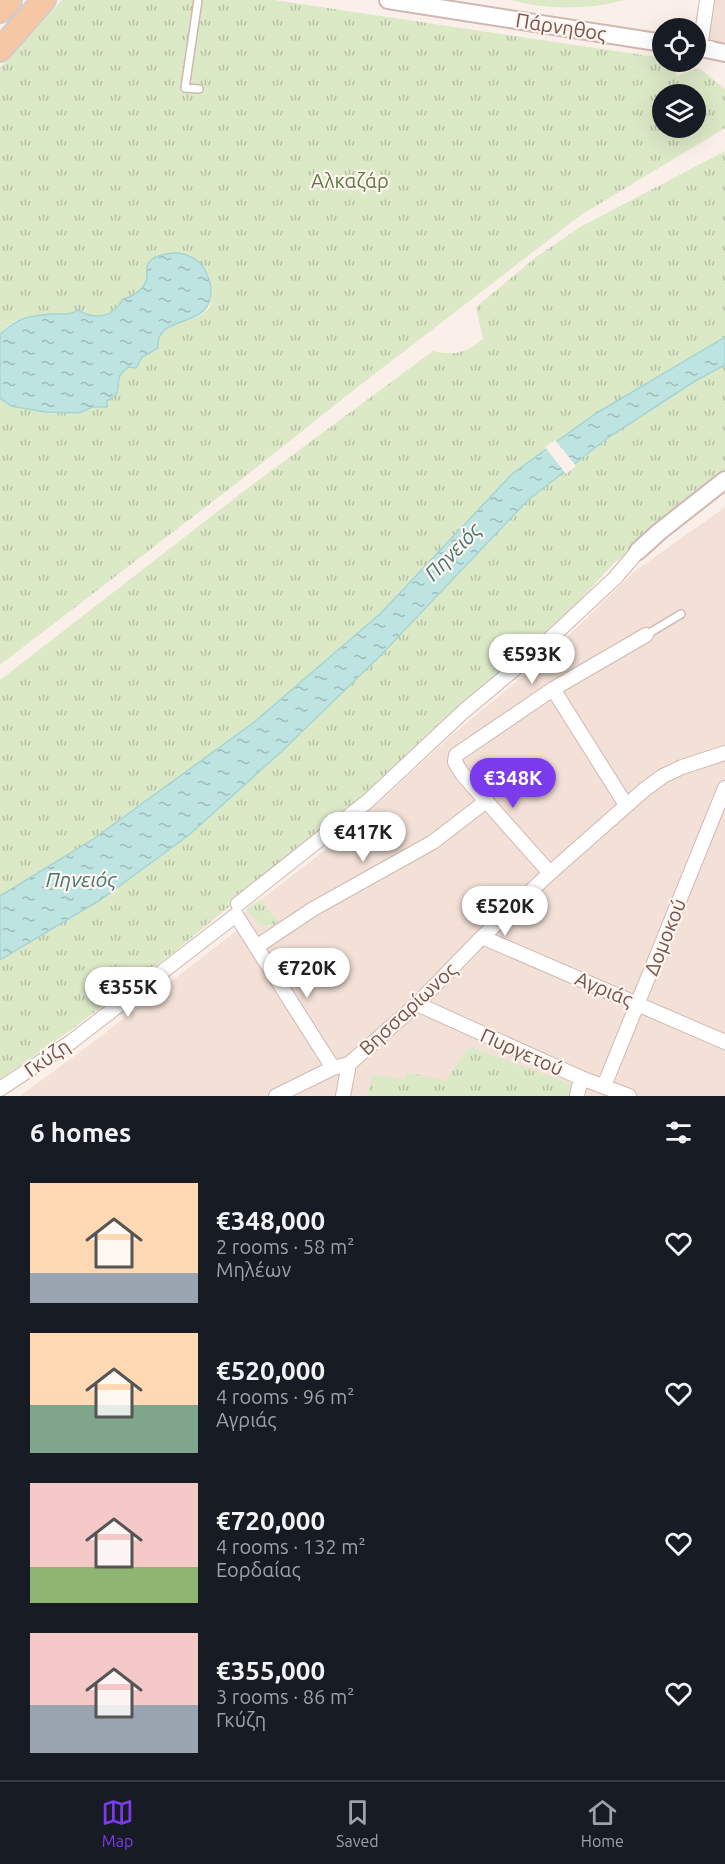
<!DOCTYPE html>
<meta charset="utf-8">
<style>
body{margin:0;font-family:Ubuntu,sans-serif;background:#20242c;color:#f1f3f6;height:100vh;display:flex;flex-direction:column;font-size:22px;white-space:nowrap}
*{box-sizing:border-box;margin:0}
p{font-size:20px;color:#9ea1a6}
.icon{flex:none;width:33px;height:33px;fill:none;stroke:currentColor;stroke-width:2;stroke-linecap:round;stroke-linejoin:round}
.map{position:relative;height:1096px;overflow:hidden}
.drawer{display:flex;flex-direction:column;background:#171b24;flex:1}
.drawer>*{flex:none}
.controls{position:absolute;left:652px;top:18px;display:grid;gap:12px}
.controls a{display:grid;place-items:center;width:54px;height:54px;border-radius:50%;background:#171b24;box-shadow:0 6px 24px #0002;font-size:30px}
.price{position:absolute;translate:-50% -51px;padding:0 14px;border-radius:21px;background:#fff;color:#222;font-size:20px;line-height:39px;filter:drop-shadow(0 2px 3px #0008)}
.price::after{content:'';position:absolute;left:50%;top:36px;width:18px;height:14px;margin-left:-9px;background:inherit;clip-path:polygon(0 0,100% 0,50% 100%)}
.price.active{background:#7c3aed;color:#fff}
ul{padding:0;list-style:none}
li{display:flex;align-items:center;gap:18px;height:150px;padding:0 30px}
li span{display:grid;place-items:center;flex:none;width:168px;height:120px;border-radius:0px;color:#555}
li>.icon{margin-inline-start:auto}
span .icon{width:72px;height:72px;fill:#fffc;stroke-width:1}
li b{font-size:26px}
h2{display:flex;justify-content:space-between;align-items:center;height:72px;padding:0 30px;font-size:26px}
.dock{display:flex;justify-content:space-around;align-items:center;height:84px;border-top:2px solid #363941;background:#171b24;font-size:16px;color:#9ea1a6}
.dock a{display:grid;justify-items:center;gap:3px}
.dock .active{color:#7c3aed}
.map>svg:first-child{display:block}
</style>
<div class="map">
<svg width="725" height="1096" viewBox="0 0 725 1096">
<defs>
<pattern id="park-tufts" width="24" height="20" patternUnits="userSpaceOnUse" patternTransform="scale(1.5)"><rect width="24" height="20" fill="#dce9c7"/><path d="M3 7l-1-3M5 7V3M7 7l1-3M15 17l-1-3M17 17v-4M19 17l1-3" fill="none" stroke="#b7bfa4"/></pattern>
<pattern id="water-ripples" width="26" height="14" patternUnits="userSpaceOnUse" patternTransform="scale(1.5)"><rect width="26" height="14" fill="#bee4e2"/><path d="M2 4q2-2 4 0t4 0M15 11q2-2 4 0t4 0" fill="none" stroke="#9fbbb9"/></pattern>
</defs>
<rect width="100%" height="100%" fill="#fbf0e9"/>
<!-- residential -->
<path fill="#f3e1d7" d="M705 0H725V45L698 40Z
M725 507V1096H20L92 1043 245 924 240 916 338 840 453 734 544 659 635 571Z"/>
<!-- grass -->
<path fill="#dce9c7" d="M510 0H625C587 10 548 10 510 0Z"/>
<!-- park -->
<path fill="url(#park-tufts)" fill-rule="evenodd" d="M62 0H274L663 58V62H671L677 76 699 68 725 89V128L581 215 350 393 237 483 0 665V398L11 406 27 409 45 412 79 413 106 404 119 390C117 378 122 366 136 368L141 357 158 348C156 314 205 328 211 302 219 266 187 245 155 258L143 287 131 297 123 299 118 307 108 315 100 317 85 314H43L17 320 8 325 0 335V68ZM663 94H696V128H663Z
M725 151V337L595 414 512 474 381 613 253 723 92 840 0 896V680L244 491 433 351C456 356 465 353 483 339L476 307 536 257 582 226Z
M725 365V477L644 543 615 562 570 611 460 706 341 815 174 952 71 1030 0 1080V960L100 900 189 835 282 751 379 657 528 500 609 437 695 381Z
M261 899 278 922 272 926 259 924 246 909Z
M468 1046 573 1085 570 1096H367L373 1074 404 1080 407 1072 446 1081Z"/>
<!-- water -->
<path fill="url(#water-ripples)" stroke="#a5d5d3" stroke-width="1.5" d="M174 253C184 253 192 256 200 263 206 270 210 279 211 288 214 332 155 311 158 348L142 357 136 368 129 367C108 380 129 390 107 401V407H93L79 413 45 412 11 406 0 398V335C16 317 32 315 56 314 64 314 71 315 78 310 96 321 113 317 123 299 134 296 144 290 147 278 147 273 146 268 148 264 153 255 166 254 174 253Z
M725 337V365L695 381 609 437 528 500 379 657 282 751 189 835 100 900 0 960V896L92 840 253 723 381 613 512 474 595 414Z"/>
<!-- pier -->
<path fill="#fbf0e9" d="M555 440 576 466 566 474 545 447Z"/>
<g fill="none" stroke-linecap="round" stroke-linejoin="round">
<defs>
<path id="service" d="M198 0 185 88 199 89
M646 635 681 614"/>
<path id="minor" d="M707 0 700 48H710
M553 689 626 805
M550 873 463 775 455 762 456 755 553 689 646 635
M238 904 368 801 464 711 541 647 615 578 638 551
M482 937 725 1042
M256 947 313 909 433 842 485 802
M417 1004 581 1078 629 1096
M604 1086 725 788
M0 1089 71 1042 236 915 333 1068
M276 1096 333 1068 349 1064 417 1004 482 937 550 873 644 790 663 776 682 767 725 753
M343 1096 349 1064
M577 1096 581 1078"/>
<path id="tertiary" d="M388 0 663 43
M696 47 725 53
M638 551 659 532 725 480"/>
<path id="primary" d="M0 11 10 0
M0 50 44 0"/>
</defs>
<!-- service casing -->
<use href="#service" stroke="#cfb8b2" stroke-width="10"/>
<!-- minor casing -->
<use href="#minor" stroke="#cfb8b2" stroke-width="16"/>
<!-- tertiary casing -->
<use href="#tertiary" stroke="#cfb8b2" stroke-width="20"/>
<!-- primary casing -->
<use href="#primary" stroke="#d5cbca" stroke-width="26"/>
<!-- service -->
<use href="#service" stroke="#fff" stroke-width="7"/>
<!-- minor -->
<use href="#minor" stroke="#fff" stroke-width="14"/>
<!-- tertiary -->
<use href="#tertiary" stroke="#fff" stroke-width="16"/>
<!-- primary -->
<use href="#primary" stroke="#f6c7a5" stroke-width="22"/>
</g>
<g text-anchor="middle" stroke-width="4.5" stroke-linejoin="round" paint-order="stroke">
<!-- street labels -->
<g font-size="20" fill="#74534e" stroke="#fef5ef">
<text transform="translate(561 27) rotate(9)" y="7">Πάρνηθος</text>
<text transform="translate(665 937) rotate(-68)" y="7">Δομοκού</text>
<text transform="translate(604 989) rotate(23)" y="7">Αγριάς</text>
<text transform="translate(408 1009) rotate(-43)" y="7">Βησσαρίωνος</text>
<text transform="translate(522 1052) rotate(24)" y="7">Πυργετού</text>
<text transform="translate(47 1058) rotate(-35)" y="7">Γκύζη</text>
</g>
<!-- park labels -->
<g font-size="20" fill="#607946" stroke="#fef5ef">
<text x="350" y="188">Αλκαζάρ</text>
</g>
<!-- water labels -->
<g font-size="21" font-style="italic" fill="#427876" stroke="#fef5ef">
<text transform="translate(453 552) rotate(-46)" y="7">Πηνειός</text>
<text x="81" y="887">Πηνειός</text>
</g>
</g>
</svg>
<div class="controls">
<a><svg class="icon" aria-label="locate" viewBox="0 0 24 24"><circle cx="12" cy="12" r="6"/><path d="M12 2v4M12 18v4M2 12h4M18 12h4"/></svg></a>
<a><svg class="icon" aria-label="layers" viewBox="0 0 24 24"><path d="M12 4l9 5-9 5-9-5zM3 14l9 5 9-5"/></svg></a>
</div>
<b class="price" style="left:532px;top:685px">€593K</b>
<b class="price active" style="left:513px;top:809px">€348K</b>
<b class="price" style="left:363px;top:863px">€417K</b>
<b class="price" style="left:505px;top:937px">€520K</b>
<b class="price" style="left:307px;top:999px">€720K</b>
<b class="price" style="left:128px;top:1018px">€355K</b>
</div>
<section class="drawer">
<h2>6 homes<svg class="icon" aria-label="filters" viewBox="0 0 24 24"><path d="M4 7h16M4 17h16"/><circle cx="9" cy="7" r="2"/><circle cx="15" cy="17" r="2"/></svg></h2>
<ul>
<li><span style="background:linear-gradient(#ffd9b3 75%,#9aa5b1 0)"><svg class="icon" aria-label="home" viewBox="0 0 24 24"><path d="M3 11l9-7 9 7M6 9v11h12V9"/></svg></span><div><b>€348,000</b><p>2 rooms · 58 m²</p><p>Μηλέων</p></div><svg class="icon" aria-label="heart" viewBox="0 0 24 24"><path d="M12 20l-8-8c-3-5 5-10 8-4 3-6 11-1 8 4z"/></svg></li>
<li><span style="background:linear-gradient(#ffd9b3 60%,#7fa58c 0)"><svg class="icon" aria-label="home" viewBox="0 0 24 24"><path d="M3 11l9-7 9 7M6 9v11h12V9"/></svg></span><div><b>€520,000</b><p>4 rooms · 96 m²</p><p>Αγριάς</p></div><svg class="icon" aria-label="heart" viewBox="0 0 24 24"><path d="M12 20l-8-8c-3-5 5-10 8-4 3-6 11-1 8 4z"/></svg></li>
<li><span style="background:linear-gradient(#f6c9c9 70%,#8fb573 0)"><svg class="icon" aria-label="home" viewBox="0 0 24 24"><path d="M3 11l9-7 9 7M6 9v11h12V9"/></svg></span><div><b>€720,000</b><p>4 rooms · 132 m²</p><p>Εορδαίας</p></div><svg class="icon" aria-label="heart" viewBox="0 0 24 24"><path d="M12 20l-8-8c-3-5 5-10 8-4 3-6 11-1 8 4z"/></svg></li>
<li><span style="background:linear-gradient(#f6c9c9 60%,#9aa5b1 0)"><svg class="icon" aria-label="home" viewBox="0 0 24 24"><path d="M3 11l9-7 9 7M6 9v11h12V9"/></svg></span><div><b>€355,000</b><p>3 rooms · 86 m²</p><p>Γκύζη</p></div><svg class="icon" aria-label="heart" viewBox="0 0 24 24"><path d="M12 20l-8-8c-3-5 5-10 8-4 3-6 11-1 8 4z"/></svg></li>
</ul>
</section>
<nav class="dock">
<a class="active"><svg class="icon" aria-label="map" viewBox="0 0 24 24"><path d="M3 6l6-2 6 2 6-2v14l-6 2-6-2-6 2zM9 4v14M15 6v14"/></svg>Map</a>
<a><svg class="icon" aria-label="saved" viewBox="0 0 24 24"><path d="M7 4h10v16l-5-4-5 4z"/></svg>Saved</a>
<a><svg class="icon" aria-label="home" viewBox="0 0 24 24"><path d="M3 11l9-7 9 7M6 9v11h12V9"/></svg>Home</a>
</nav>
